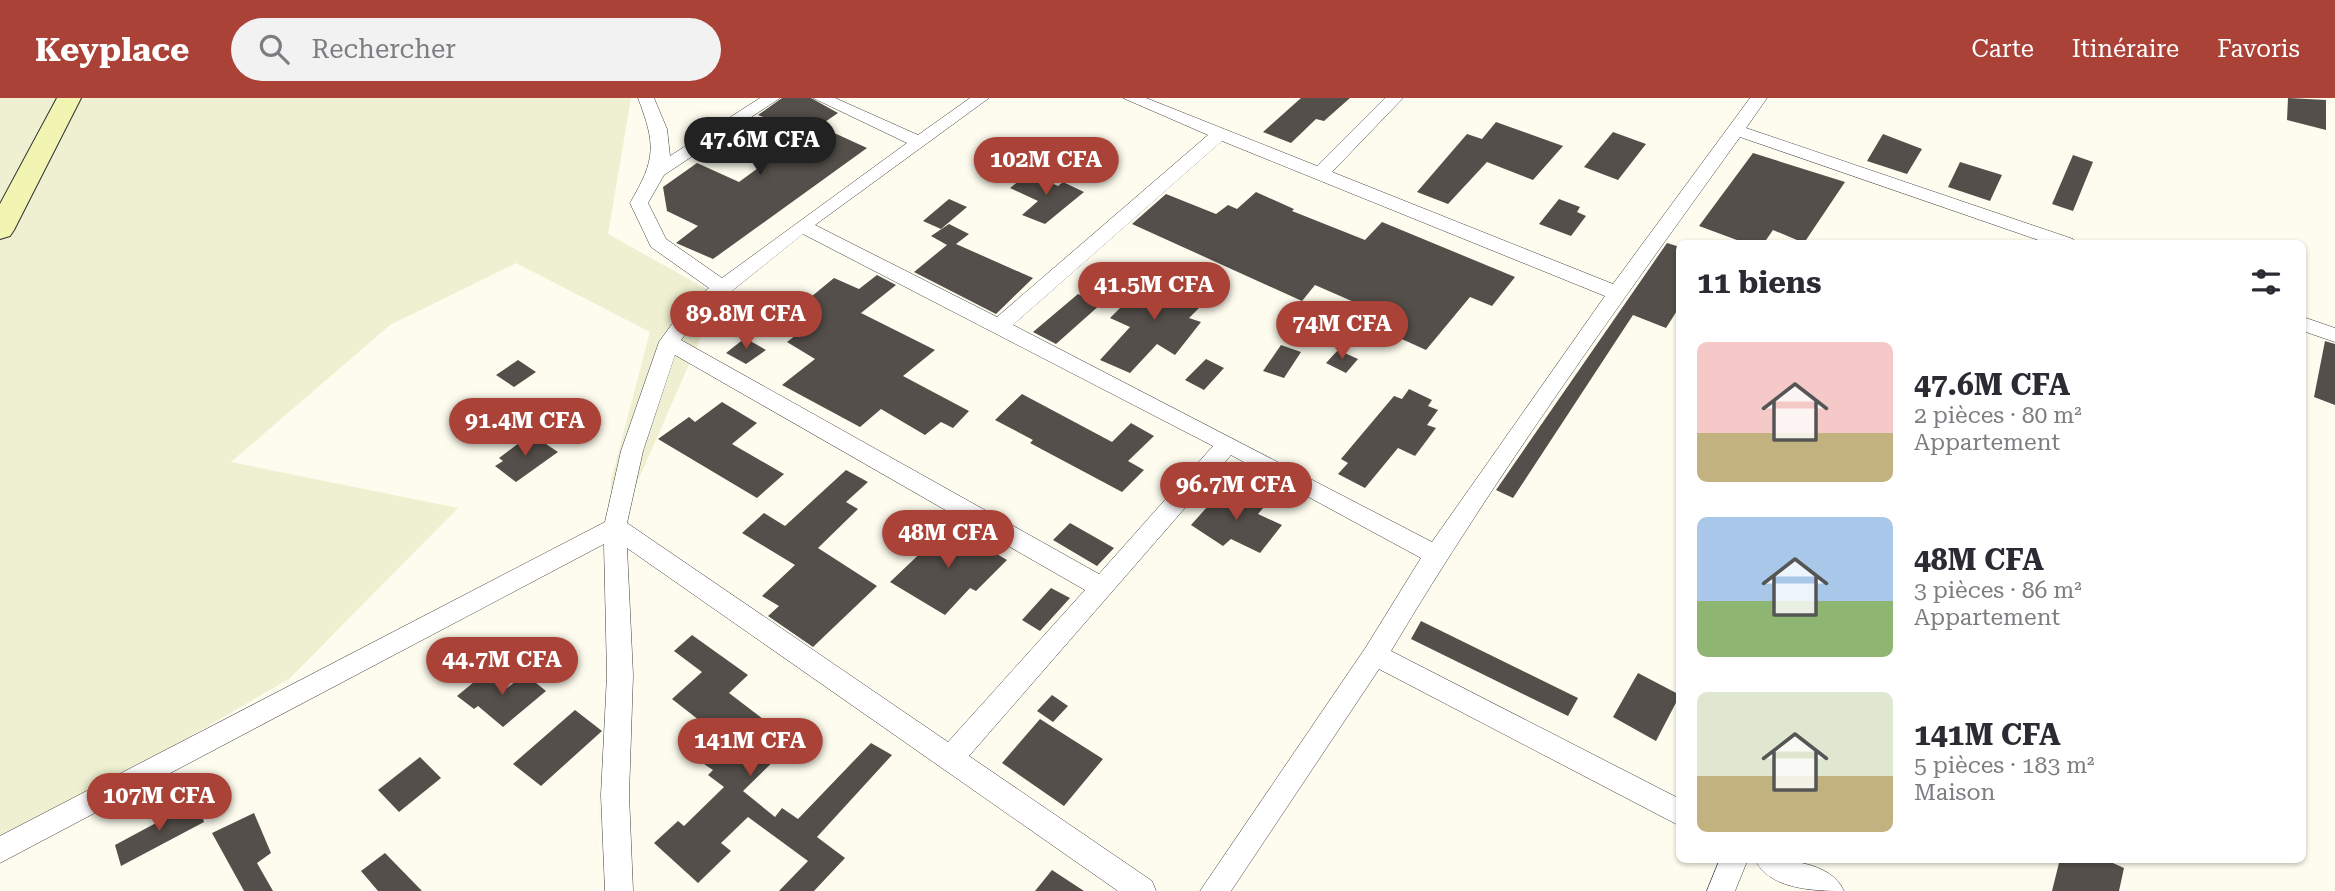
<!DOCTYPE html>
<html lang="fr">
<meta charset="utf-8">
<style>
body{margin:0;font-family:"Roboto Serif",serif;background:#f2f2f3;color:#2b2b33;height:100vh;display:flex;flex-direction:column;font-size:26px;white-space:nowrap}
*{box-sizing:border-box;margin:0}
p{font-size:23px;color:#7c7c81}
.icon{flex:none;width:38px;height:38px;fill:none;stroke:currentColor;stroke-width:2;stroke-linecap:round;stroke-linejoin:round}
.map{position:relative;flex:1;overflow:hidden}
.side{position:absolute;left:1676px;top:142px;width:630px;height:623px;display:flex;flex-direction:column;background:#fff;border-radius:10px;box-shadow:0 2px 5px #0004}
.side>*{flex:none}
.price{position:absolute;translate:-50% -60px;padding:0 16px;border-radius:24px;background:#aa4237;color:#fff;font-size:23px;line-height:46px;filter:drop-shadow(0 2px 4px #0008)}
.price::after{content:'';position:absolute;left:50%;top:42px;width:21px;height:16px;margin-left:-10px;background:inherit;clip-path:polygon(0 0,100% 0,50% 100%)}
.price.current{background:#222;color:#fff}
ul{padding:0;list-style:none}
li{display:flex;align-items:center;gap:21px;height:175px;padding:0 21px}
li span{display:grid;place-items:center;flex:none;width:196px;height:140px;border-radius:10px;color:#555}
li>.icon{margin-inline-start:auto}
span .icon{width:84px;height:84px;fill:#fffc;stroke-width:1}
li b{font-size:30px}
h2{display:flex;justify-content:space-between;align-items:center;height:84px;padding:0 21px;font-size:30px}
header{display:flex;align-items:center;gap:42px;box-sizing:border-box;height:98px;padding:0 35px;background:#aa4237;color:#fff}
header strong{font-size:33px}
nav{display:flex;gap:38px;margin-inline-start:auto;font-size:24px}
.search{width:490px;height:63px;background:#f2f2f3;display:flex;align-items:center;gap:18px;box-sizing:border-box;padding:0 24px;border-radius:38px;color:#7c7c81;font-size:26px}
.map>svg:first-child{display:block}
</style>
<header>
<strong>Keyplace</strong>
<div class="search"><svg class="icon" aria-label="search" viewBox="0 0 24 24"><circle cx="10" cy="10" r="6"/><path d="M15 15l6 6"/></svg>Rechercher</div>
<nav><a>Carte</a><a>Itinéraire</a><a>Favoris</a></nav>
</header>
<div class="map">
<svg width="2335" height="793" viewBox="0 0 2335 793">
<rect width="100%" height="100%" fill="#fdfcee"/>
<!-- farmland -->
<path fill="#eef0d1" d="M0 0H631L608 136 719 198 627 408 592 793 607 623 611 382 650 234 516 165 390 227 231 364 458 410 289 581 0 748Z"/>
<!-- building -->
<path fill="#544f4a" d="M782 0H811L838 15 819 28 867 50 713 161 676 145 698 128 667 113 663 89 697 65 739 84 772 60 742 47 776 24 758 17Z
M1301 0H1350L1324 23 1316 21 1291 45 1263 34Z
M2288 0 2326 2V32L2287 22Z
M1496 24 1563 48 1533 82 1487 64 1448 106 1417 94 1467 36 1482 41Z
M1613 34 1646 46 1618 82 1584 69Z
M1883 36 1922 51 1907 76 1867 63Z
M1753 55 1845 84 1804 145 1773 132 1764 145H1745L1699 128Z
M2073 57 2093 64 2073 113 2052 106Z
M1960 64 2002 77 1990 103 1948 89Z
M1029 75 1058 88 1063 84 1084 94 1045 126 1022 117 1038 103 1010 90Z
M1256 94 1294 111 1292 113 1365 142 1382 124 1515 179 1492 208 1470 199 1426 252 1353 219 1363 208 1315 187 1302 203 1132 126 1166 96 1216 116 1228 107 1237 111Z
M949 101 967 109 941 131 923 123Z
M1559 101 1580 109 1577 114 1586 118 1571 138 1539 126Z
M949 126 969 136 956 146 1033 180 996 216 914 174 947 147 931 138Z
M1667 145 1680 149V208L1666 230 1633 217 1513 400 1496 392Z
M877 177 896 187 861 215 935 252 903 278 969 313 953 330 941 324 925 337 881 311 860 329 782 287 815 261 787 244 809 227 789 217 834 180 859 191Z
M1153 177 1208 201 1189 220 1201 224 1175 257 1157 246 1130 275 1100 262 1130 229 1110 220Z
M1078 196 1101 206 1056 246 1033 234Z
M745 240 766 252 746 266 726 255Z
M2325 243 2335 246V307L2314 299Z
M1281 247 1301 254 1284 280 1263 273Z
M1338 252 1358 261 1346 275 1326 265Z
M1206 261 1224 270 1204 292 1185 282Z
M518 262 536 274 514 289 496 277Z
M1409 291 1432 302 1428 308 1438 312 1427 327 1436 330 1415 358 1398 350 1365 390 1338 376 1348 365 1341 361 1362 336 1394 298 1402 301Z
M1022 296 1112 344 1131 325 1154 338 1128 363 1144 372 1122 394 1030 345 1033 342 995 322Z
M722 304 757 325 732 346 784 376 757 400 658 341 689 319 695 324Z
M531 336 558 354 516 384 495 368 503 363 499 360Z
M846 372 868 384 846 404 858 411 818 450 877 488 813 549 768 518 779 508 762 498 795 467 742 435 764 415 785 428Z
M1225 389 1264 409 1258 416 1282 427 1260 455 1231 441 1223 448 1191 427Z
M1070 425 1114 450 1097 468 1053 442Z
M949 428 1007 462 976 493 970 490 945 517 890 484Z
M1051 490 1070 500 1040 533 1022 522Z
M1421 523 1578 600 1568 618 1411 541Z
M692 537 748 577 729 595 793 644 743 693 775 719 782 710 798 721 871 645 892 657 817 739 845 760 814 793H779L808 763 748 719 721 745 731 753 698 785 654 745 678 723 684 728 724 689 708 677 713 672 680 650 704 626 672 601 702 574 674 553Z
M486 574 507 590 525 576 546 593 503 629 478 608 474 611 457 598Z
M1638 575 1680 597 1656 643 1613 619Z
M1052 597 1068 608 1053 624 1037 613Z
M575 612 602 633 541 688 513 666Z
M1040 621 1103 661 1064 708 1002 665Z
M420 659 441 680 399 714 378 692Z
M197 703 204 724 121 768 115 747Z
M254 715 271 755 257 765 273 793H244L212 735Z
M385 755 422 793H378L361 773Z
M2060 761H2104L2124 770 2119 793H2052Z
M1052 772 1084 793H1035Z"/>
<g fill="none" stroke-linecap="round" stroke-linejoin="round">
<defs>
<path id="street" d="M638 0H654L667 31 670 58 760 0H780L664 77 648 105 666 141 722 180 907 45 813 0H835L918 37 970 0H989L815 127 997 219 1208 37 1123 0H1146L1317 68 1385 0H1403L1332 74 1613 186 1750 0H1767L1746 30 2073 141 2076 145H2047L1740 39C1619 207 1497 375 1391 553L1680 701V728L1379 571 1231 793H1200L1366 549 1421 460 1231 357 969 658 1152 783 1156 793H1118L627 450 633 577 629 697 633 793H605L601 697 607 577 604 446 0 765V738L605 424 621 353 659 244 683 211 709 190 651 149 630 105C656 61 656 47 638 0ZM1222 43 1605 198 1432 444 1013 227ZM803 136 1213 348 1099 476 681 242 697 221ZM675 257 1085 492 948 644 627 425 643 353Z
M2303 219 2335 230V244L2303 233Z
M1720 761H1748L1735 793H1707Z
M1755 761C1783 761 1831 763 1844 793 1816 793 1768 792 1755 761Z"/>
<path id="secondary" d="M57 0H81L14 132 10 138 0 141V106Z"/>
</defs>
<!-- street casing -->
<use href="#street" stroke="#404040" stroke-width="1"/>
<!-- secondary casing -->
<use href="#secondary" stroke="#2f2f2f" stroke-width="2"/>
<!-- street -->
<use href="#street" fill="#fff" fill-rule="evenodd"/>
<!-- secondary -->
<use href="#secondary" fill="#f2f4b2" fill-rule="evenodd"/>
</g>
</svg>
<b class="price current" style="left:760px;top:79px">47.6M CFA</b>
<b class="price" style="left:1046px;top:99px">102M CFA</b>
<b class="price" style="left:1154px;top:224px">41.5M CFA</b>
<b class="price" style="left:746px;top:253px">89.8M CFA</b>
<b class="price" style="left:1342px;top:263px">74M CFA</b>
<b class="price" style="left:525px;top:360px">91.4M CFA</b>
<b class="price" style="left:1236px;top:424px">96.7M CFA</b>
<b class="price" style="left:948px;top:472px">48M CFA</b>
<b class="price" style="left:502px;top:599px">44.7M CFA</b>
<b class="price" style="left:750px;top:680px">141M CFA</b>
<b class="price" style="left:159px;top:735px">107M CFA</b>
<section class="side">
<h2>11 biens<svg class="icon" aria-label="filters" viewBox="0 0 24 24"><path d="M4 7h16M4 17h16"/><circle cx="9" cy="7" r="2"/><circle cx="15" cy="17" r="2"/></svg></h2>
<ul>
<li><span style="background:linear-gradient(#f6c9c9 65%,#c2b280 0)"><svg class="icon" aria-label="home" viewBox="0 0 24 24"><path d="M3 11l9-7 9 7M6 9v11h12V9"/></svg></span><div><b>47.6M CFA</b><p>2 pièces · 80 m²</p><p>Appartement</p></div></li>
<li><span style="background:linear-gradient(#a9c7e8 60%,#8fb573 0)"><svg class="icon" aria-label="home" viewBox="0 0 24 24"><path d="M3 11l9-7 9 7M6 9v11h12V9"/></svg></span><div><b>48M CFA</b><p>3 pièces · 86 m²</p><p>Appartement</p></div></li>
<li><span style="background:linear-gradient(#dfe7d0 60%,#c2b280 0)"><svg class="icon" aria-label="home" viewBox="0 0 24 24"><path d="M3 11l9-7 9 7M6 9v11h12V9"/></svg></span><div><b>141M CFA</b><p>5 pièces · 183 m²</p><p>Maison</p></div></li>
</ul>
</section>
</div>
